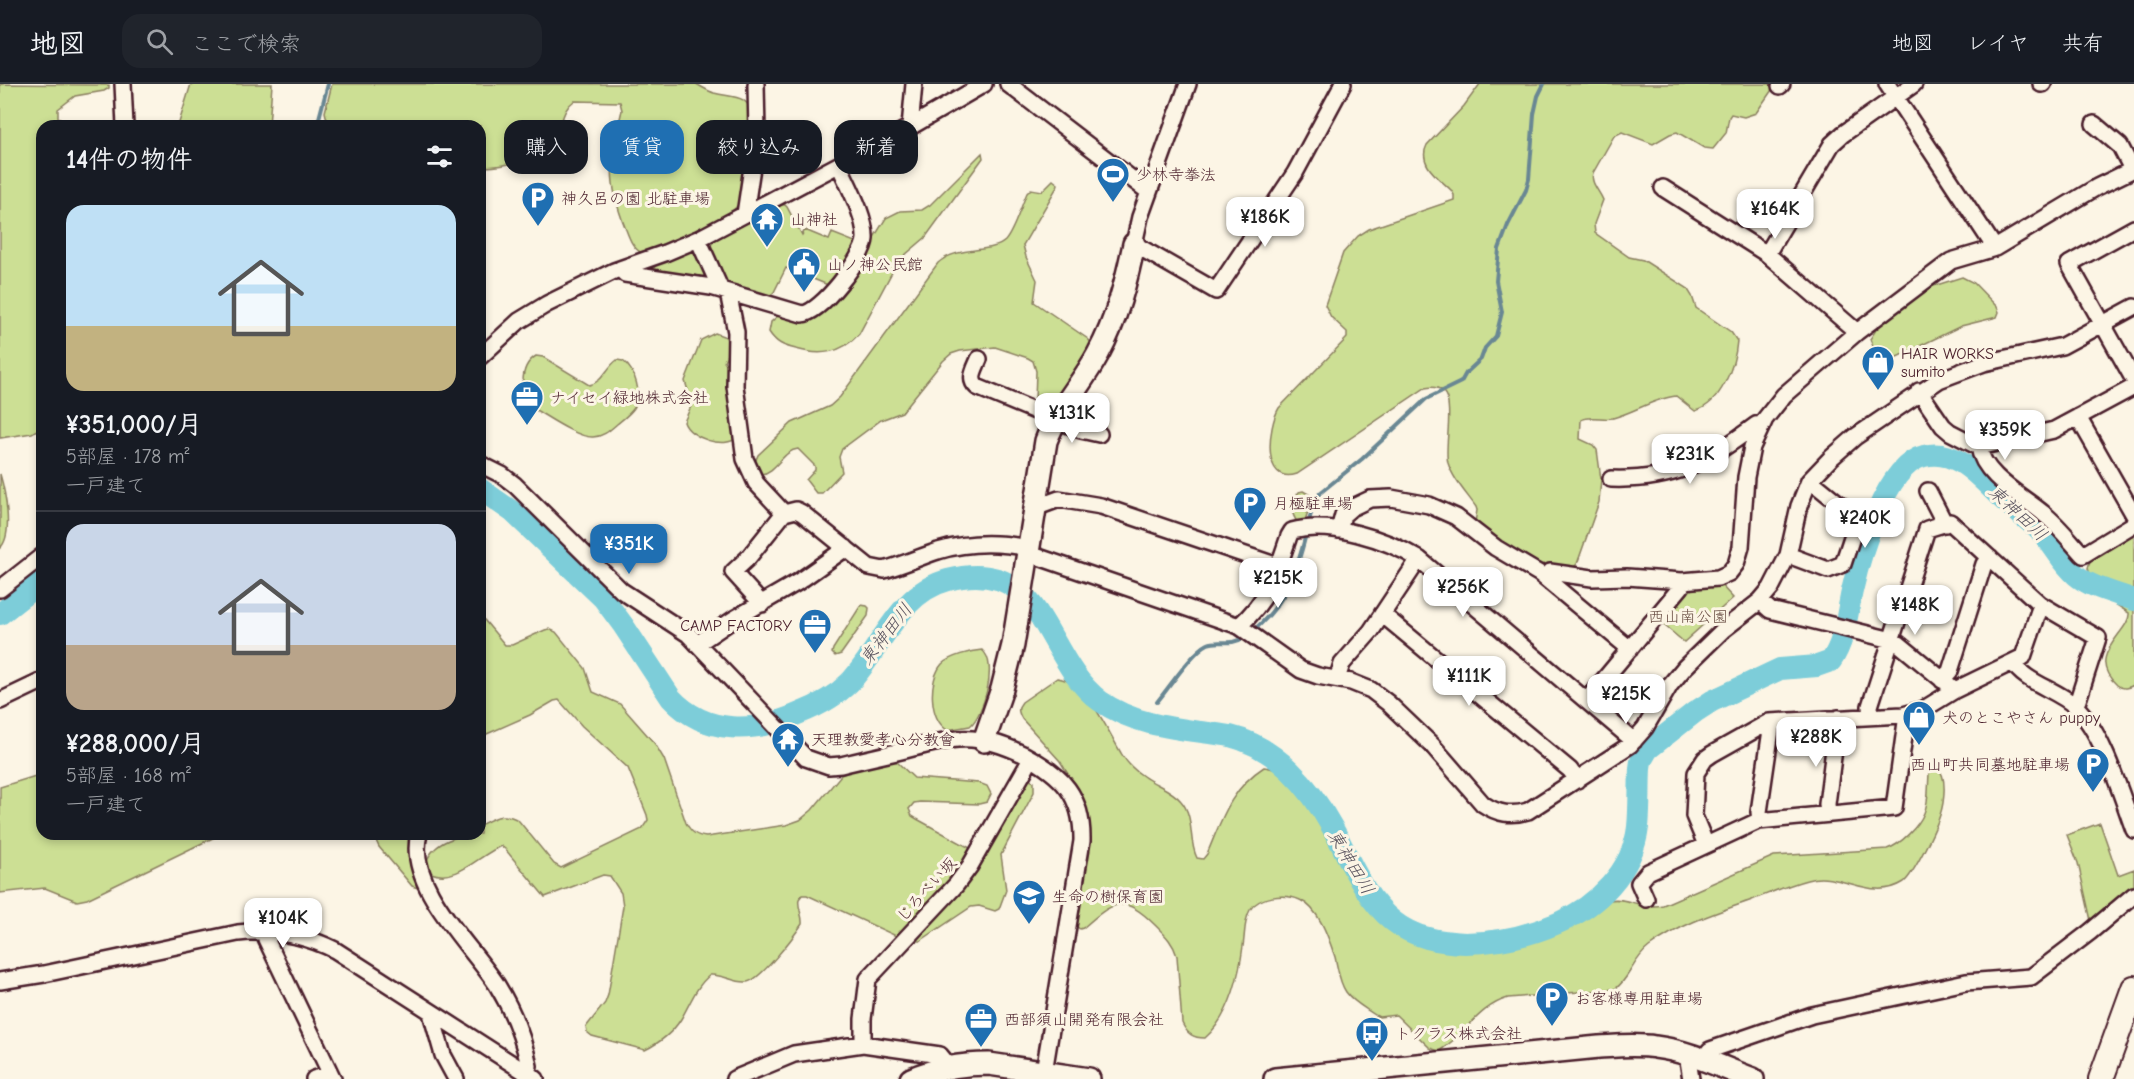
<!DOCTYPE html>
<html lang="ja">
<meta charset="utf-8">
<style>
body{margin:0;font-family:"Comic Neue","Klee One",sans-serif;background:#20242c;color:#f1f3f6;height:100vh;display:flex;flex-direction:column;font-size:22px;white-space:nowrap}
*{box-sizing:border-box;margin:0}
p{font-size:20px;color:#9ea1a6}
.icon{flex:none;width:33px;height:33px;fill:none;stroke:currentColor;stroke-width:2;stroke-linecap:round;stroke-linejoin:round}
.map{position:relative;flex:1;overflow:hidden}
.panel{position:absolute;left:36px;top:36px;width:450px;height:720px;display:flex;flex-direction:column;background:#171b24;border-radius:18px;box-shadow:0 3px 9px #0003}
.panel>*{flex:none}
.hud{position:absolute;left:504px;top:36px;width:570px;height:54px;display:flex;gap:12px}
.price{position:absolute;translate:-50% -51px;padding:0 14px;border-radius:12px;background:#fff;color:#222;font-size:20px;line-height:39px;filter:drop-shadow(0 2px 3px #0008)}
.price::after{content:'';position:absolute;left:50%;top:36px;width:18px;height:14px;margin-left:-9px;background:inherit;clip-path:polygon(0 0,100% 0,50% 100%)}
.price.on{background:#1f6fb2;color:#fff}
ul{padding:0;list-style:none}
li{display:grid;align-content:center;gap:12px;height:318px;padding:0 30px}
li+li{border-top:2px solid #363941}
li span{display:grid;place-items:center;height:186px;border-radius:18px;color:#555}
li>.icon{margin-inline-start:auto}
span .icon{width:108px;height:108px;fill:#fffc;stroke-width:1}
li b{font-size:26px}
h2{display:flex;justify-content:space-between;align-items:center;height:72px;padding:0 30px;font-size:26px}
.pill{padding:0 21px;border-radius:18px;background:#171b24;box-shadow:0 3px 9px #0003;font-size:21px;line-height:54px}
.pill.on{background:#1f6fb2;color:#fff}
header{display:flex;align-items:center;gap:36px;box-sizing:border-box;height:84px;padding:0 30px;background:#171b24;border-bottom:2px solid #363941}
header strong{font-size:28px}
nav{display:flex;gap:33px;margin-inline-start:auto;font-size:21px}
.search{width:420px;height:54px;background:#20242c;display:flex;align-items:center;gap:15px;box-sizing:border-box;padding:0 21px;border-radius:18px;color:#9ea1a6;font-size:22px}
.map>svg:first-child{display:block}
</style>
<header>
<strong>地図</strong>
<div class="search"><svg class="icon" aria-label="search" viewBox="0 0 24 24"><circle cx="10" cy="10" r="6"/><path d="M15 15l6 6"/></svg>ここで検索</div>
<nav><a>地図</a><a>レイヤ</a><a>共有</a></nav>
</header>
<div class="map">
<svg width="2134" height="995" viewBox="0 0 2134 995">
<rect width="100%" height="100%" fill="#fcf5e5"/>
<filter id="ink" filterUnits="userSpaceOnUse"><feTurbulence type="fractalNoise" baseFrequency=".0167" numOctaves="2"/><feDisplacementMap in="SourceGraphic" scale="12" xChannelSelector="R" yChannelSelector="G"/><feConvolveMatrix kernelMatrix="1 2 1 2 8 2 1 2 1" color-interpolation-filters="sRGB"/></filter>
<g filter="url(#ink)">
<!-- green -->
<path fill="#ccdf94" stroke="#8b7f60" stroke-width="1.5" d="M0 0 109 1V4L104 7 75 12 58 25V33L66 42H42V343L32 349 0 354Z
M191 0H272L269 42H178Z
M332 0H696C702 3 708 7 714 9 733 14 747 9 753 32 750 48 746 108 739 119 727 140 666 162 642 169 632 164 629 153 625 143 606 96 611 73 622 26L620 18 574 17C564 24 563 35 558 46 544 72 513 82 485 83L480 82V42H348L327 36 325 28Z
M1480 0H1776L1756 29 1744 33 1731 30 1729 33 1726 49 1713 65 1704 64 1677 48 1670 50 1653 60 1622 48 1614 52 1593 89C1590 99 1599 106 1603 116L1594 140 1595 149 1629 173 1643 176 1687 204 1692 212 1696 224 1731 248 1737 257C1735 282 1721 320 1695 327L1676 312C1655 314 1635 328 1613 334 1603 336 1590 331 1581 336L1580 355 1593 361 1597 366 1601 395 1599 418 1577 480 1571 486C1531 483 1506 463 1475 439L1477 426 1476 423C1466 409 1453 395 1448 379 1442 358 1464 295 1425 304L1297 390C1261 402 1268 342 1279 324L1347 254V248L1331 233 1325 221 1343 169 1358 152 1369 145 1454 116V111L1451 106C1439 94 1417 80 1427 61L1464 22Z
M982 69 983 74 925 154 898 177 859 250C841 270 820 272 796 265 783 262 776 259 769 248L771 238 779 231 802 234 847 197 886 134 900 127 922 126 930 121Z
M1053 96 1058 100 1057 103 1023 161 1026 173 1037 196 1034 218 1088 255 1092 260 1093 265 1053 324 1035 317 1036 287 1033 277 1028 274 995 263 960 267 951 270 943 277 902 328 881 336 842 365 839 373 842 388 822 409H816L806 396 815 386V382L798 365C783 366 776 389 761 390L755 378 758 371 792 339 830 322 840 313 938 179C958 161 991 170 1005 157 1014 147 1021 122 1027 109L1031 105 1042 107Z
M778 120 785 121 787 123 802 151 805 146 829 156 832 149 860 160 833 203 786 184 774 208 767 214 729 204 708 165 716 154Z
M696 164 713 197 656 190 653 185 658 179Z
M1962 193 1974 199 1997 223 1999 228 1997 233 1961 242 1895 274H1885L1874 265 1870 255 1879 241 1921 206Z
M715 249 726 253 730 264 724 277 729 283 738 353C725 366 689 354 684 338L692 320 685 297 701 256Z
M536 272 543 273 589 301C603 298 606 284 617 276L623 277C635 286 643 310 634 324 630 330 623 335 617 340 610 346 603 353 593 353 578 354 548 333 534 325 520 312 518 283 536 272Z
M0 390C5 407 14 451 0 464Z
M1303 407 1310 411 1311 419 1304 439H1298C1290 429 1290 417 1299 408Z
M2134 447V601C2128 604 2123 606 2117 601 2083 571 2131 548 2129 529L2094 506 2088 484 2091 474Z
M1720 500 1733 514 1684 558 1659 537 1695 502Z
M861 521 867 522 869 524 868 532 841 570 835 572 832 569 833 565Z
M480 531 505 561H512L545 546 549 545 556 548 585 584 593 608 620 620 655 660 664 675 686 739C691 748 696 752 706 753L786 741 800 736 812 726 841 691 850 687 896 677 914 694 979 699 987 702 991 710 987 718 979 720 920 718 914 719 909 725 912 732 917 735 970 764 971 769 967 780 902 850 896 852 807 811H802L799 815C797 823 803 831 802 840 794 852 760 897 747 898 734 899 723 890 710 891 696 902 690 920 681 935 673 948 659 959 645 966L592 952 587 948 586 943 605 919 608 911 623 822 621 809 610 792 603 791 545 813 505 765 501 762C478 772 457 799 431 789L426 779C433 757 460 750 480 750V741C494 734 505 727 519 737L554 780 561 784 642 745 648 736 647 731 628 684 582 642 559 616 554 617 530 631 480 653Z
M982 566C999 579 983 632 970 642L947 646C929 634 928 596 942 580 950 572 971 567 982 566Z
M1057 594C1087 597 1107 646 1121 669 1126 678 1134 686 1143 692 1155 701 1171 705 1181 717 1195 733 1188 757 1197 774L1203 775 1207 770C1221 737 1231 704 1264 683 1308 685 1345 795 1373 827 1388 844 1408 857 1430 862 1471 873 1526 862 1563 844 1577 837 1597 819 1610 816 1626 812 1641 826 1663 821L1774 772 1887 765C1900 761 1919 742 1924 729 1929 718 1928 702 1929 690L1932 686 1937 684C1948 691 1944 719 1940 731 1936 744 1914 790 1904 798 1871 819 1841 786 1807 796 1788 801 1770 809 1752 816 1715 829 1680 840 1649 863 1633 875 1629 896 1615 905L1508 914C1477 923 1465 952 1439 967L1430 964 1396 931 1379 933 1375 931C1365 924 1353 918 1346 908 1339 898 1338 885 1335 873 1329 855 1319 824 1300 816 1285 809 1258 812 1250 826 1244 836 1245 851 1243 862 1239 893 1229 933 1205 954 1193 954 1187 950 1182 939L1177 872C1173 858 1165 851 1155 841 1124 810 1113 817 1083 844L1080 845 1077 843 1089 758 1088 732 1079 708 1060 677 1022 635C1018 628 1017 624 1022 618Z
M42 690V750H221L87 815 77 817 45 804 0 809V703Z
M1030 696 1034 698V708L1001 771 1006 806 999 825 995 827 979 822 971 823 920 857H915L914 854 1026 697Z
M2100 739 2118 791 2134 785V805L2092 841 2078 779 2067 751Z
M373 750H413L420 801 418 804 412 802 379 763Z"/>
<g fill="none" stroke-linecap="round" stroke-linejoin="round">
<!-- stream -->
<path stroke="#698793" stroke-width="4" d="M317 42 328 0
M1308 441 1314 418 1320 409 1362 375 1426 315 1461 298 1466 289 1481 275 1485 264 1496 252 1502 228 1496 197 1499 165 1508 141 1526 106 1529 95 1534 30 1538 12 1544 0
M1254 546C1286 518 1296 490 1306 450
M1157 618C1168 605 1193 567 1208 560 1220 555 1229 563 1245 553
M1141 638 1146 631"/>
<!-- river -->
<path stroke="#7dcdd9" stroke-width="22" d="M480 405 513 428 603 514 623 541 671 614C706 652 756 649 800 629 818 622 836 612 850 598 882 564 898 509 948 496 1046 470 1042 574 1100 617 1138 644 1186 645 1230 652 1276 663 1310 703 1332 743 1350 775 1363 813 1393 837 1414 854 1440 858 1465 859 1498 859 1528 852 1558 839 1597 822 1633 787 1638 743 1640 723 1639 703 1640 684L1641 677 1648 665 1695 628 1712 617 1780 585 1817 582 1831 577C1845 557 1847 530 1852 507 1860 472 1885 381 1924 372 1960 363 1983 399 2007 419 2019 430 2033 439 2045 452 2055 464 2063 480 2076 491 2091 504 2116 509 2134 516
M0 530 42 497"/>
<defs>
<path id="street" d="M123 0 125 42
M1008 0 1149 108
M1188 0 1140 133 1134 160 1216 207 1295 89 1343 0
M1887 0 1995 164
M2041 0H2043
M1780 2 1782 0
M2094 40 2120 62 2132 85
M910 43 914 0
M1663 104 1767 170 1857 248
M745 130 757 50 756 0
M2134 144 2069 180 2134 296
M698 155 721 206
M1767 170 1832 60 1843 50 1914 0
M620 185 625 190 711 203 802 230C821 229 864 173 865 155 866 133 848 101 839 81
M728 208 736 248 735 302 745 375 756 399 784 429
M480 273 519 237 547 220 614 187 665 169 698 155 910 43 984 0
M979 275C975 285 968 295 977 303L1081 346 1099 350
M2134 303 2054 346 1979 363C1983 392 2023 412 2044 430 2058 441 2071 458 2083 471L2134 440
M1919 307 1943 342 1950 348 1979 363
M2078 333 2134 431
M480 380 502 391 515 401 622 507 688 550 806 674 829 682 841 681C865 675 889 670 913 664 928 661 943 656 958 655 982 653 1004 661 1025 671 1062 691 1083 712 1082 757L1044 988
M1611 395C1675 397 1706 378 1756 341L1760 344
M1928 407 1945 440
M1035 421 1040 422 1059 415 1101 422 1278 482
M1339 446 1343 431 1351 424 1370 415 1391 414 1429 421 1456 433 1496 464 1540 490 1630 565
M1027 469 1239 542 1301 586 1318 592 1351 598 1371 606 1388 619 1432 661 1483 720C1498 730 1511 732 1528 727L1630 661 1645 644 1670 601 1685 583 1724 545 1760 517 1771 504 1788 471 1799 422 1809 397 1831 374 1855 353 1939 296 1984 279 2062 262 2134 223
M1788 471 1828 486 1843 480 1858 435 1810 396
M1545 494 1550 488 1592 494 1627 493 1682 497 1718 494 1729 489 1736 480 1741 463 1746 393 1752 363 1765 335 1784 311 1857 248 1951 177 1995 164 2097 103 2134 85
M0 505 42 472
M1760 517 1770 526 1892 556 1899 560 1955 606
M762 520 733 488 748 474 784 429 796 426 802 429 869 483 884 486C902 481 920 473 938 467 968 458 998 458 1028 464
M1382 530 1570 686 1577 696
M1239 542C1270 514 1276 490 1289 452L1292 447C1331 437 1386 455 1419 475L1634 657
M697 560 734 535 798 498 846 464
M2013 578C2023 598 2058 606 2075 622 2103 648 2121 711 2134 746
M1337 595 1342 580 1371 547 1419 475
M1942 596 1950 587 1984 480 1990 474
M1587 616 1681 503 1682 497
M0 617 42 597
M1871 633 1870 622 1927 445 1950 438 2040 520 2098 554 2078 616 2074 621
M1828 730 1827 720 1838 634
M1760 737 1759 728 1771 646 1769 638
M419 750C405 801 471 861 497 901 513 927 523 952 529 982L525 989
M1706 761 1694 732 1696 689 1705 675 1712 670 1769 638 1903 631 1924 625 1955 606 2023 573 2041 521
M1646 815 1639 799 1648 788 1758 737 1894 724 1906 638 1905 631
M266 847V855L333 995
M0 897 44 890 238 849C272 845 303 850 335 866L536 995
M431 929 443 971 456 995
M863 960V935L868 895 956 801 970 782 1031 675
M1687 970 1691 995
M1702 976 1710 966 1812 931 1966 898 2031 893 2090 848 2134 811
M314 995 330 990
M734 995 794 970 863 960 940 971 950 983"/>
<path id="secondary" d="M984 657 1002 605 1013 561 1046 357C1058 325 1082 300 1098 270 1117 235 1126 198 1134 160
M911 995C936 984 961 980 989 980L1089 995
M1275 995 1599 963C1618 962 1636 960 1655 963 1689 967 1721 983 1753 995"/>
<path id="primary" d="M2101 995 2134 904"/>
</defs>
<!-- street casing -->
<use href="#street" stroke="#4a1f2b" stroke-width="20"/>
<!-- secondary casing -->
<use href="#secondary" stroke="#4a1f2b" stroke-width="26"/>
<!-- primary casing -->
<use href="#primary" stroke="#4a1f2b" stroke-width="28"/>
<!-- street -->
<use href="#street" stroke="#fcf5e5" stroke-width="15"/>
<!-- secondary -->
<use href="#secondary" stroke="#fcf5e5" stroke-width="21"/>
<!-- primary -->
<use href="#primary" stroke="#fcf5e5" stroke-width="24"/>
</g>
</g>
<!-- icons -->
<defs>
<symbol id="stadium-pin" viewBox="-11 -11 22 30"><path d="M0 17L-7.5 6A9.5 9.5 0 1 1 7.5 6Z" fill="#1f6fb2" stroke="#fcf5e5"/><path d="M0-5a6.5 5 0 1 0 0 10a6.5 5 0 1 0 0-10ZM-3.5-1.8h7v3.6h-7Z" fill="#fff"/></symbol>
<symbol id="parking-pin" viewBox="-11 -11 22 30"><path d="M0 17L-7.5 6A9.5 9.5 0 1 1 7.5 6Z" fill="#1f6fb2" stroke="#fcf5e5"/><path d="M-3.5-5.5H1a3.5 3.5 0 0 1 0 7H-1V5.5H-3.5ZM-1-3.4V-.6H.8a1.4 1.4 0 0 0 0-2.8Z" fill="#fff"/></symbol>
<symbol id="temple-pin" viewBox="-11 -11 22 30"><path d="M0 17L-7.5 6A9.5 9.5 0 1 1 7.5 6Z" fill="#1f6fb2" stroke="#fcf5e5"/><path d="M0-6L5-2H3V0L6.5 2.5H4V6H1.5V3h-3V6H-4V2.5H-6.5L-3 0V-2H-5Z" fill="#fff"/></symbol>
<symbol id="civic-pin" viewBox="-11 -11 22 30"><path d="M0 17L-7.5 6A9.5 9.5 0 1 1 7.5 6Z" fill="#1f6fb2" stroke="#fcf5e5"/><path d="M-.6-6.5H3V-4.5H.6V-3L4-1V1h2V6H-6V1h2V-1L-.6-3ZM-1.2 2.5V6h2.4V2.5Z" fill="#fff"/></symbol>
<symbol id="shop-pin" viewBox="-11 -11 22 30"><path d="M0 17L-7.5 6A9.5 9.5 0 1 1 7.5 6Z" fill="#1f6fb2" stroke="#fcf5e5"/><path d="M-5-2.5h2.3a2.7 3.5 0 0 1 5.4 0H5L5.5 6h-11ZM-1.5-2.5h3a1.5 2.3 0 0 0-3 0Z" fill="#fff"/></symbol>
<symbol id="office-pin" viewBox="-11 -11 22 30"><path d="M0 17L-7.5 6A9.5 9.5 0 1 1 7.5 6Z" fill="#1f6fb2" stroke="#fcf5e5"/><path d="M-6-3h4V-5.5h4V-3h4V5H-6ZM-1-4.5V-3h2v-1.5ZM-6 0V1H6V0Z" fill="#fff"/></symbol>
<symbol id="school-pin" viewBox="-11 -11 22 30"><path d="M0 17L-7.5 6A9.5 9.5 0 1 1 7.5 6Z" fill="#1f6fb2" stroke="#fcf5e5"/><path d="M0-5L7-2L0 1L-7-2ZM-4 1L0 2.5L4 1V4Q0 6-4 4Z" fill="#fff"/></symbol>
<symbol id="bus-pin" viewBox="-11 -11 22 30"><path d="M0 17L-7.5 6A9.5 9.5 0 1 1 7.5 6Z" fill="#1f6fb2" stroke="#fcf5e5"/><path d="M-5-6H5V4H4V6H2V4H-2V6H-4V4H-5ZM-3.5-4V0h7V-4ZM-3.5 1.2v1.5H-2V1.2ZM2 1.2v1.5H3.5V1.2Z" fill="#fff"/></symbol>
</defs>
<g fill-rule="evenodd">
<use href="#stadium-pin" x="1094" y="71" width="38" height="52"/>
<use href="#parking-pin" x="519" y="95" width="38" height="52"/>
<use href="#temple-pin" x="748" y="116" width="38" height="52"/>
<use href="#civic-pin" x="785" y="161" width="38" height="52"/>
<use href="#shop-pin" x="1859" y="259" width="38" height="52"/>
<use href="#office-pin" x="508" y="294" width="38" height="52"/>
<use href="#parking-pin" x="1231" y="400" width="38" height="52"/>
<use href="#office-pin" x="796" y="522" width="38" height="52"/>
<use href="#shop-pin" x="1900" y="614" width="38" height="52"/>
<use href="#temple-pin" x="769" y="636" width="38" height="52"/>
<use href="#parking-pin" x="2074" y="661" width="38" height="52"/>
<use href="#school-pin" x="1010" y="793" width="38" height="52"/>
<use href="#parking-pin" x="1533" y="895" width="38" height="52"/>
<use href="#office-pin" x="962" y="916" width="38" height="52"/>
<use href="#bus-pin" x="1353" y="930" width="38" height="52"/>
</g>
<g text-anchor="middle" stroke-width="6" stroke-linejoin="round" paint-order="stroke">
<!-- poi labels -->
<g font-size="16" fill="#4a1f2b" stroke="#fcf5e5" text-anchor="start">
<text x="1136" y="96">少林寺拳法</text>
<text x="561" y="120">神久呂の園 北駐車場</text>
<text x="790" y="141">山神社</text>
<text x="827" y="186">山ノ神公民館</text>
<text x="1901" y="275">HAIR WORKS<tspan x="1901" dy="18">sumito</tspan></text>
<text x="550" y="319">ナイセイ緑地株式会社</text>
<text x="1273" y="425">月極駐車場</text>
<text x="792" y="547" text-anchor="end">CAMP FACTORY</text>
<text x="1942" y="639">犬のとこやさん puppy</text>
<text x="811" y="661">天理教愛孝心分教會</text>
<text x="2070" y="686" text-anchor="end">西山町共同墓地駐車場</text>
<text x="1052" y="818">生命の樹保育園</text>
<text x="1575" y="920">お客様専用駐車場</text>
<text x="1004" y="941">西部須山開発有限会社</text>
<text x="1395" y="955">トクラス株式会社</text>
</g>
<!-- park labels -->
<g font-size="16" fill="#6a4f45" stroke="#fcf5e5">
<text x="1688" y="538">西山南公園</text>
</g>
<!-- street labels -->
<g font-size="16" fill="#4a1f2b" stroke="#fcf5e5">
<text transform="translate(926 805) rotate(-48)" y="6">じろべい坂</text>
</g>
<!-- water labels -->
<g font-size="18" font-style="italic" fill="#59535f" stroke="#fcf5e5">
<text transform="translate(2018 429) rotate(43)" y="6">東神田川</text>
<text transform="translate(886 550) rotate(-52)" y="6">東神田川</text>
<text transform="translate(1351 778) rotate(59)" y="6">東神田川</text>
</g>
</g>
</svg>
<b class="price" style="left:1775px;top:156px">¥164K</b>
<b class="price" style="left:1265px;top:164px">¥186K</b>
<b class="price" style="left:1072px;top:360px">¥131K</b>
<b class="price" style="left:2005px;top:377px">¥359K</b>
<b class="price" style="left:1690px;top:401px">¥231K</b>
<b class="price" style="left:1865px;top:465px">¥240K</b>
<b class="price on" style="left:629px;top:491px">¥351K</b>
<b class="price" style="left:1278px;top:525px">¥215K</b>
<b class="price" style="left:1463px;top:534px">¥256K</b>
<b class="price" style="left:1915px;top:552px">¥148K</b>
<b class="price" style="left:1469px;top:623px">¥111K</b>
<b class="price" style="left:1626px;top:641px">¥215K</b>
<b class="price" style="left:1816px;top:684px">¥288K</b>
<b class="price" style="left:283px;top:865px">¥104K</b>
<div class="hud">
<a class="pill">購入</a>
<a class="pill on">賃貸</a>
<a class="pill">絞り込み</a>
<a class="pill">新着</a>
</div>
<section class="panel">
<h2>14件の物件<svg class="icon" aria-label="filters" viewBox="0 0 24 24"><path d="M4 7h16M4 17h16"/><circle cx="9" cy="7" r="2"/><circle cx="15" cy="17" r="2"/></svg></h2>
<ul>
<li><span style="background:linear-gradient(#bfe0f5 65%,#c2b280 0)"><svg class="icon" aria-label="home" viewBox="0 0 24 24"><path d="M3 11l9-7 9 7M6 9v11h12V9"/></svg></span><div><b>¥351,000/月</b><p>5部屋 · 178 m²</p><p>一戸建て</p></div></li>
<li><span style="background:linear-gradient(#c9d6e8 65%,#b9a48a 0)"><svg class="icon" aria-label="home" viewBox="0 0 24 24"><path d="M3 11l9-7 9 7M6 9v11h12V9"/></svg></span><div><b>¥288,000/月</b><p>5部屋 · 168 m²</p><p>一戸建て</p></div></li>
</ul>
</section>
</div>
